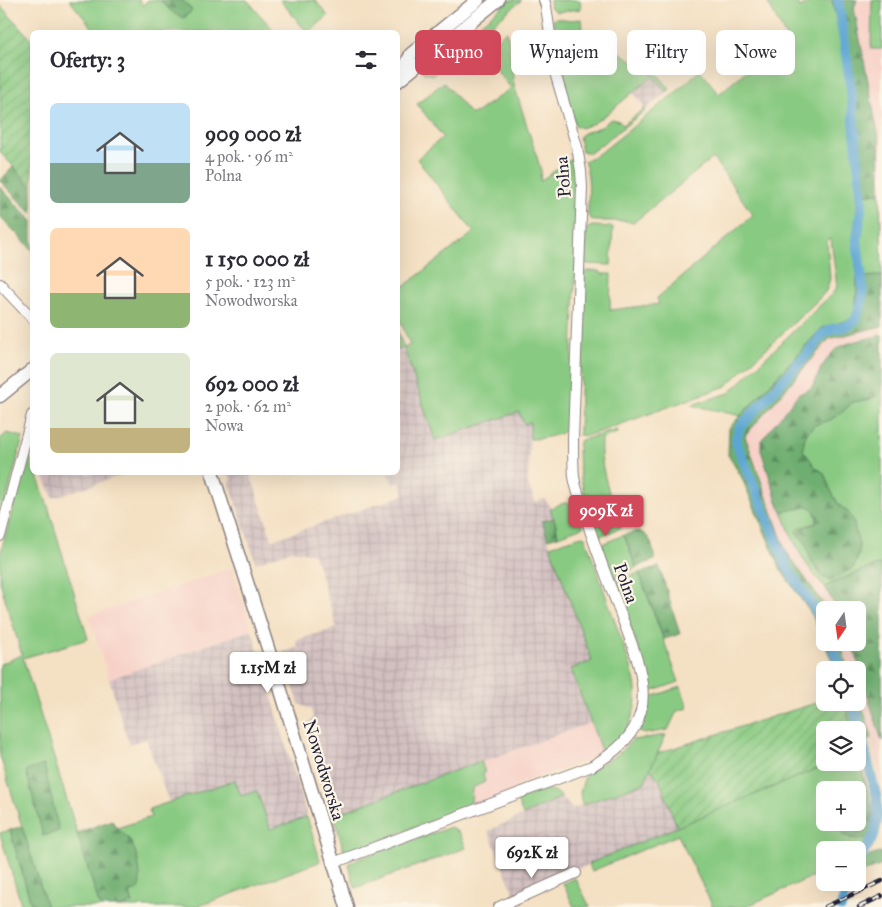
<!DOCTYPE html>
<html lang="pl">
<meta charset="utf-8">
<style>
body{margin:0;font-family:"IM FELL Great Primer",serif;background:#f2f2f3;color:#2b2b33;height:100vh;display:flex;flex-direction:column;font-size:19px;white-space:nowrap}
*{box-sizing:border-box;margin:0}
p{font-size:16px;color:#7c7c81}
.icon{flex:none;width:28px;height:28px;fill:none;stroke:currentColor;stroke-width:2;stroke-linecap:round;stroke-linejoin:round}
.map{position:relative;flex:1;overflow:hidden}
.drawer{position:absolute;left:30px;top:30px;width:370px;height:445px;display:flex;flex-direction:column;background:#fff;border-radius:8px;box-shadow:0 5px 20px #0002}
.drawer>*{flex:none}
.guide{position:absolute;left:415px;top:30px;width:391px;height:45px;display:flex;gap:10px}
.needle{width:32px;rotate:193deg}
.controls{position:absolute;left:816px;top:601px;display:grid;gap:10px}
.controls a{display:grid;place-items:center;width:50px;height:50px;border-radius:8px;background:#fff;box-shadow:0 5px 20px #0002;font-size:25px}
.price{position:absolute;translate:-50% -42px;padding:0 11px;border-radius:5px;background:#fff;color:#222;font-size:16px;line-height:32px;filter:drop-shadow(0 1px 2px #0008)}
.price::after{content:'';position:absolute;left:50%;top:30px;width:15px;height:11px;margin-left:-8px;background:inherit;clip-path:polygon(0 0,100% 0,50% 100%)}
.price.selected{background:#d1495b;color:#fff}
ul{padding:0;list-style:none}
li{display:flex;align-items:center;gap:15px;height:125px;padding:0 20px}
li span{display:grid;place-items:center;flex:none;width:140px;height:100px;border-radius:8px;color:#555}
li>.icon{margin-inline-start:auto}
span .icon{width:60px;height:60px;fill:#fffc;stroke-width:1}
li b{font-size:21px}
h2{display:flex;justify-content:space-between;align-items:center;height:60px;padding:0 20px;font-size:21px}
.chip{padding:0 18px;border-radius:8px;background:#fff;box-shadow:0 5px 20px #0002;font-size:18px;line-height:45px}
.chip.selected{background:#d1495b;color:#fff}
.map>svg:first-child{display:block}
</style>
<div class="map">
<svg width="882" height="907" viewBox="0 0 882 907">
<defs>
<pattern id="industrial-grid" width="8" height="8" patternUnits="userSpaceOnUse" patternTransform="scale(1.25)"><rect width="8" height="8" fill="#d2bfc0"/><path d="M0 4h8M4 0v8" fill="none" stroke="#b4a4a6"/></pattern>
<pattern id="forest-firs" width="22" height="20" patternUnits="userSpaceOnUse" patternTransform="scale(1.25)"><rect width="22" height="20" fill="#6eae70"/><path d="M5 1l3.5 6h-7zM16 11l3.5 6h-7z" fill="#5a8d5d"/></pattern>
<pattern id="garden-furrows" width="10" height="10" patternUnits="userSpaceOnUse" patternTransform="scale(1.25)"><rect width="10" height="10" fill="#89ca82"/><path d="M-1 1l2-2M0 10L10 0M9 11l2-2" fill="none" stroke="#76ad71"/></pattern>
</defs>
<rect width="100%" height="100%" fill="#fcf5e5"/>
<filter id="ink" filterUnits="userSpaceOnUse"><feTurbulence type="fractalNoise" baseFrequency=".02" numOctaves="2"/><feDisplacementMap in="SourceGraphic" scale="10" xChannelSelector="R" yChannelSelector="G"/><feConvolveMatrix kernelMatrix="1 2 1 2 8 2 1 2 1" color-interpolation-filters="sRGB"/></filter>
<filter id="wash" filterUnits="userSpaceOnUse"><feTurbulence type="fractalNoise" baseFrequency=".0096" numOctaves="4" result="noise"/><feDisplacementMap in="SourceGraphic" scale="20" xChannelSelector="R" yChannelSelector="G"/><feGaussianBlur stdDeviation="1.12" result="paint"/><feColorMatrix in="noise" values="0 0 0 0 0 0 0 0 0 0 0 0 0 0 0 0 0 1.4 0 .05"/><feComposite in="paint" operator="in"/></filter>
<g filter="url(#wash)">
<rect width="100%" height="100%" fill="#f4e0c3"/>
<!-- built -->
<path fill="#f7d1c8" d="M857 0H882V272L879 139 854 8Z
M882 326V787L872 737 858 694V670H849L840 643 858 642V610H828L786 551 745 436 829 339Z
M232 568 252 630 109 679 89 616Z
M590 723 602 753 582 762 516 785 518 792 467 808 472 799V788L483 774 485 773 481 761Z"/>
<!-- industrial -->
<path fill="url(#industrial-grid)" d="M654 76 667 92 646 109 633 92Z
M404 348 435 440 519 412 530 422 528 484 535 502 544 499 548 503 554 518 542 522 592 661 571 669 590 723 334 815 306 727 313 717 311 709 299 704 283 652 298 647 296 640 337 628 314 554 292 550 256 563 229 482 231 479 229 473H250L272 540 404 495 400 482 392 484 387 473 398 472V350Z
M43 473H128L53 498Z
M252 630 307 817 270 829 257 791 241 796 235 780 169 802 146 739 129 744 109 679Z
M650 769 659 779 677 827 515 896 488 831 562 797 572 809 644 783Z"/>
<!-- grass -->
<path fill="#89ca82" stroke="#56765e" d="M69 0H139L143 5 148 0H160L164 4 192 10 182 0H247L275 32H96Z
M280 0H315L328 16 309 32H307Z
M510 0H522L441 66 442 68 433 75 424 73 422 71Z
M550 0H580L581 9 557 12 551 8Z
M771 0H796L800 8 814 0H832C848 63 851 130 857 195L880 193 882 276 857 277 856 308 852 319 822 328 741 416 691 405 729 393 833 293 837 287 831 239 827 240 830 279 826 291 817 301 726 386 605 430 586 436 579 435 583 275 586 271H600L602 274H611L610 310 659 304 657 298 753 215 713 158 633 223 627 221H596L592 220 588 216C588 198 591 177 584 161L593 157 604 150 675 93 700 70 719 94 786 37 768 3Z
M872 0H882V49H871Z
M556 18 571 20 582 19 583 31 654 73 656 72 670 89 667 92 653 76 608 113 594 123 581 128 575 125 561 79 553 20Z
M507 31 514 85 541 170 540 181 570 160 575 159 578 189V211L569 427C562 436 541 439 530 439V422L524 424 519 412 435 440 404 348 398 350V332L404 348 410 345 398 315V291L474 232 417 159 443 137 417 104 444 82 471 115 475 112 476 113 511 88 482 51Z
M645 108 646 110 590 153 582 151 579 138 583 133 601 127 611 119 619 121 623 125Z
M592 226 613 227 611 265 587 264 584 262 586 229Z
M882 391V565L872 566 830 584 825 587C820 581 814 575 810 569 797 551 789 531 782 511L797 509 808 506 813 508 817 518 816 523 799 528 798 535 804 540 806 544 854 567 859 553V545L848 512 839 505 830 489 826 478 823 472 816 468 803 450 804 439 807 433 815 425 830 420 840 414 853 402 870 399 877 396Z
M617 430 619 432 601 439C599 464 608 487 614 510L590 518C585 494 575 466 579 441Z
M7 433 23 437 0 524V439Z
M27 456C33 460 32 466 32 472L36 473 47 503 88 639 23 658 100 907H47L0 756V664L22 655 0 582V555Z
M564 503C570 503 573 504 578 507L583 527 558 536 556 525 550 509 558 505Z
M611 516H616L621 528 597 537 592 523Z
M624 535 636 567C630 572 620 577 612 576L601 547 602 544Z
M582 536 585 537 631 667C633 675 636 683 636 691 637 717 624 741 602 753L571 669 592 661 550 546Z
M639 573 679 682 653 691 650 690 648 688 643 662 615 584 616 581 618 580Z
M681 687 688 708 677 711 668 730 644 734 639 732 646 700 648 698Z
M666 735 644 783 582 805 580 793 584 779 587 773 618 754 632 740Z
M858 756 866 785C859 784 855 785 851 790H825V822L837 823 838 830 850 838 867 840 858 855V850H825V871L745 907H713L678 835 592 871 588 864 830 763 858 762Z
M481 761 485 773 483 774 485 782 472 788 471 803 467 808 349 852H344L334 815Z
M235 780 241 796 257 791 270 829 307 817 320 860 319 862 196 907H122L133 903 129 893 117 828 151 817 149 809Z
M545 790C553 790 556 791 562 797L523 815 517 800Z
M451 827 460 834 466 848 355 888 349 865 350 862Z
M10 830 32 907H22L0 834V833Z
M575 878 590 907H574L563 883Z"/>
<!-- forest -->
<path fill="url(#forest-firs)" stroke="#486856" d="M160 0H182L192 11 184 18C173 15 168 8 160 0Z
M832 0H857L854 8 879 139 880 193 857 195C852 130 848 63 832 0Z
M13 167 32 187V214L0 181Z
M0 187 32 221V250L0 216Z
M882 276V326L829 339 745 436 786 551 828 610H825V642L840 643 849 670H836L812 615 781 570 741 476 728 455 729 428 822 328 852 319 856 308 857 277Z
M882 335V391L877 396 870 399 853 402 840 414 830 420 815 425 807 433 804 440 803 450 816 468 823 472 826 478 830 489 839 505 848 512 853 520 859 545V553L854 567C847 571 840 577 833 579 818 583 808 554 806 544 804 538 798 537 796 531L799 528 816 523C818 515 815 509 808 506 799 508 791 511 782 511L779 507 761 450V441L799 393C815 391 815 380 821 368 825 362 831 353 836 349 846 342 870 338 882 335Z
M554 518 558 536 548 539 542 521Z
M638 531C653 536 652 548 655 560L636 567 624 535Z
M882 565V741L858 666 857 657 850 643 858 642V610H837L825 587 830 584 872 566Z
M659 566 680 634 664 639 639 573Z
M858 694 872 737 858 750V730H851L845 703 858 702Z
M44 765 59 831 43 836 26 771Z
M860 784 866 785C872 805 876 820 867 840 853 838 840 839 837 823L858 822V790H851L854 786Z
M112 820C115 828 122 831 128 838 138 851 142 873 139 889L130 893 133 903 122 907H100L77 833Z
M22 826 47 907H32L10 830Z
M882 852V865L862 873 860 872C860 856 869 857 882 852Z"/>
<!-- garden -->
<path fill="url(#garden-furrows)" stroke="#56765e" d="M0 5 32 40V187L0 152Z
M825 700V702L845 703 851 730H825V762L830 763 677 827 659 779 650 769 658 753Z"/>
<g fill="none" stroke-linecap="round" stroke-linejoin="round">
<!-- canal -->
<path stroke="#5ba6d3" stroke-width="10" d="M825 630 818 614 788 569 736 442 737 436 740 427 807 354 824 333 832 329 843 327 851 324 856 319 862 301 863 289 857 240 862 202 850 82 838 0
M831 642 841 670
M853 702 877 799 878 817 874 836 858 861
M841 907 849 882"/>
</g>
</g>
<g filter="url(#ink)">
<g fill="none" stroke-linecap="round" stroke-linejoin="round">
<defs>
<path id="minor" d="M0 284 32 318
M0 536 32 415
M333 863 592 766C614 753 634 738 641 711 649 677 628 636 617 604 605 573 593 542 584 511 580 500 576 489 574 477 573 465 573 452 573 439L582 187 581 171 577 147 556 76 546 6 544 0
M499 907 576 873"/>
<path id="major" d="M401 76 411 54 478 0
M398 81 498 0
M0 396 32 370
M212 472 272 661 347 907"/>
</defs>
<!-- minor casing -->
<use href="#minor" stroke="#8b817f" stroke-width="12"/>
<!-- major casing -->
<use href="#major" stroke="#8b817f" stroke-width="15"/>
<!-- minor -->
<use href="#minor" stroke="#fff" stroke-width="10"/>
<!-- major -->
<use href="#major" stroke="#fff" stroke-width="12"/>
<defs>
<path id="rail" d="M825 907 882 881
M859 907 882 896"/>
</defs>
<!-- rail casing -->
<use href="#rail" stroke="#22223b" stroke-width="4.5"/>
<!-- rail -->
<use href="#rail" stroke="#fcf5e5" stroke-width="2.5" stroke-dasharray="8" stroke-linecap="butt"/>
</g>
</g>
<g text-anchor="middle" stroke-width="4.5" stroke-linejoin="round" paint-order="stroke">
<!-- street labels -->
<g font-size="18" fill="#22223b" stroke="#fcf5e5">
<text transform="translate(563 177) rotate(-95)" y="6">Polna</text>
<text transform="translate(626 583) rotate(70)" y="6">Polna</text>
<text transform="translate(324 770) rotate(73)" y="6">Nowodworska</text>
</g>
</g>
</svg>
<div class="controls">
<a><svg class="needle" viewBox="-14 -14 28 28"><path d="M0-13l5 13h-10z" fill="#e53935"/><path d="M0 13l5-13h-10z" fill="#7c7c81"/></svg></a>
<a><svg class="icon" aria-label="locate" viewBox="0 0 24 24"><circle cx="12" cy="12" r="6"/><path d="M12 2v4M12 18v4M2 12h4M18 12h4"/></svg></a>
<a><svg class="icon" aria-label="layers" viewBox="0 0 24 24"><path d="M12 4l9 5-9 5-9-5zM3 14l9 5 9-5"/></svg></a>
<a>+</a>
<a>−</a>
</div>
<b class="price selected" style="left:606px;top:537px">909K zł</b>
<b class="price" style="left:268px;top:694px">1.15M zł</b>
<b class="price" style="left:532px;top:879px">692K zł</b>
<div class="guide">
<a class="chip selected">Kupno</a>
<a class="chip">Wynajem</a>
<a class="chip">Filtry</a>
<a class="chip">Nowe</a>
</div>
<section class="drawer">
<h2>Oferty: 3<svg class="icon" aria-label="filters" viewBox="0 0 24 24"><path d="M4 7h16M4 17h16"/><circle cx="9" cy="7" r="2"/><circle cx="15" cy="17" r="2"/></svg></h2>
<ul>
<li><span style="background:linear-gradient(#bfe0f5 60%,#7fa58c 0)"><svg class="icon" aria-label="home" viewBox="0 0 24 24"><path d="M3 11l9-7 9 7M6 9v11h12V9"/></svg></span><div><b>909 000 zł</b><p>4 pok. · 96 m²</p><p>Polna</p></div></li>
<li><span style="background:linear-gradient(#ffd9b3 65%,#8fb573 0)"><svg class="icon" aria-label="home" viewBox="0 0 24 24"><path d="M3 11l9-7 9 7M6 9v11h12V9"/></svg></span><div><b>1 150 000 zł</b><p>5 pok. · 123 m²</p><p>Nowodworska</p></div></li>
<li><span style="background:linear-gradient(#dfe7d0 75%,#c2b280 0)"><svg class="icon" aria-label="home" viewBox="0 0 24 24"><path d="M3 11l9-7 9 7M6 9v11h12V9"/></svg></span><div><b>692 000 zł</b><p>2 pok. · 62 m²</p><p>Nowa</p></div></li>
</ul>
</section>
</div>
